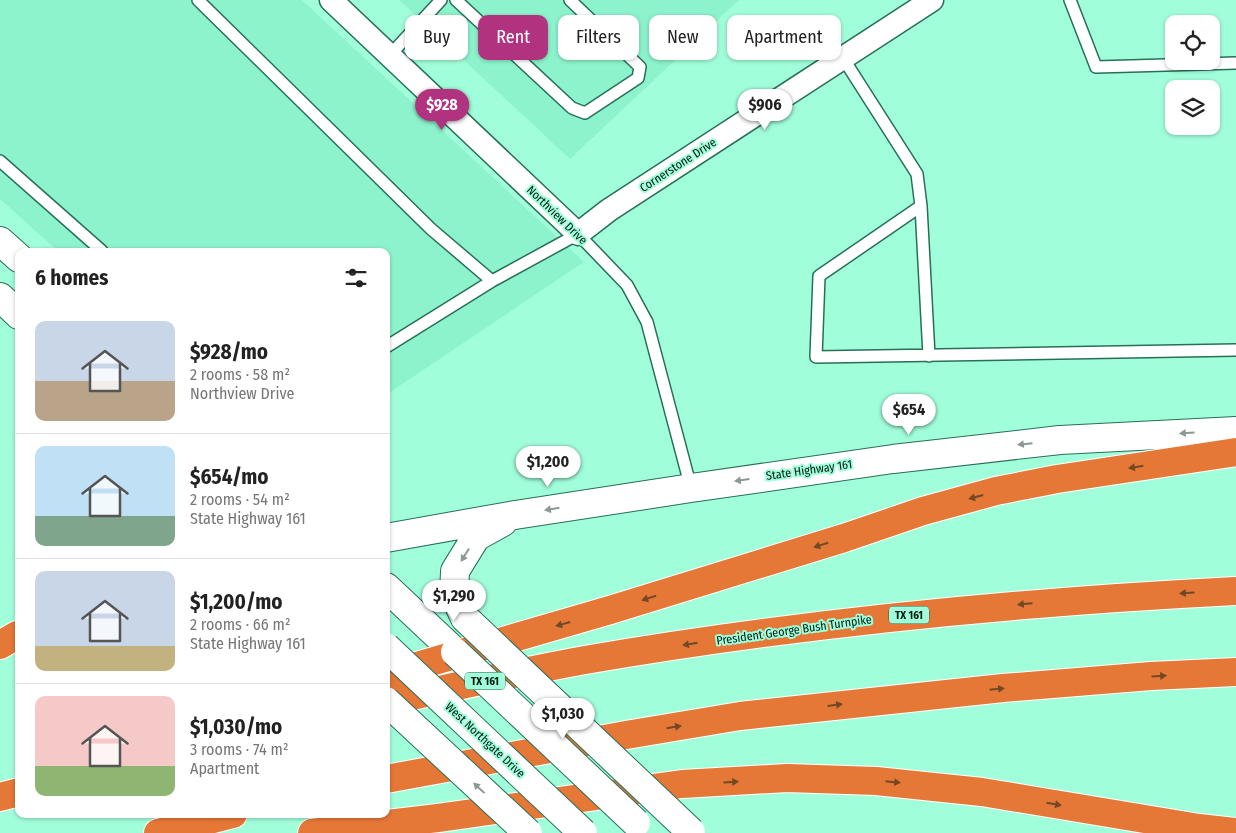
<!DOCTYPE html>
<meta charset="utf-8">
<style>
body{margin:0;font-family:"Fira Sans Condensed",sans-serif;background:#f2f2f2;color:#222;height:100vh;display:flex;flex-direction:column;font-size:19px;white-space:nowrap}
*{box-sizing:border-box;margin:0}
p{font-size:16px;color:#767676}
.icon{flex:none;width:28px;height:28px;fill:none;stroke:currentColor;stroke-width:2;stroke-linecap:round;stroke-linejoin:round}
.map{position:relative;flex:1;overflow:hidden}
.panel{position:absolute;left:15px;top:248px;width:375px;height:570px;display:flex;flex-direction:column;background:#fff;border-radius:10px;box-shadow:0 1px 4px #0004}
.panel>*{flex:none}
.banner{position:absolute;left:405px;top:15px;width:475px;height:45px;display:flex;gap:10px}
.fabs{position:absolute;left:1165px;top:15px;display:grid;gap:10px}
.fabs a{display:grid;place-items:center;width:55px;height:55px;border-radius:10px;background:#fff;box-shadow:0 1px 4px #0004;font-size:25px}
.price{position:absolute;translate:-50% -42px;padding:0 11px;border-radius:18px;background:#fff;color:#222;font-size:16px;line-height:32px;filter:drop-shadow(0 1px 2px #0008)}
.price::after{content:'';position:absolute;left:50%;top:30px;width:15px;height:11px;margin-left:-8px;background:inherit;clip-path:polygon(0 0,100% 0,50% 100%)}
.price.selected{background:#b1327f;color:#fff}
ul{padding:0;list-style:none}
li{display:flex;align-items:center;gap:15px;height:125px;padding:0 20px}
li+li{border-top:1px solid #e0e0e0}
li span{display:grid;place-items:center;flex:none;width:140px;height:100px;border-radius:10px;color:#555}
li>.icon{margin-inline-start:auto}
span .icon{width:60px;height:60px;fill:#fffc;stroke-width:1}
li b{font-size:21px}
h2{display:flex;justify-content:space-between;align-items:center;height:60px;padding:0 20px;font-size:21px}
.chip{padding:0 18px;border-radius:10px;background:#fff;box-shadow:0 1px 4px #0004;font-size:18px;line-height:45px}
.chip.selected{background:#b1327f;color:#fff}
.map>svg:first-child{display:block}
</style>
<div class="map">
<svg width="1236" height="833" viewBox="0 0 1236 833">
<rect width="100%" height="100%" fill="#a1feda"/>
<!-- built -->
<path fill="#8df3cd" d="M0 0H302L584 262 386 395V251H58L0 199Z
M399 0H739L570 159Z"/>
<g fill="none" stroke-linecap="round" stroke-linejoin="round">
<defs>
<path id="lane" d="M198 0 431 229 492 281
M456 0 572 108 585 113 638 78 640 67 570 0
M1070 0 1096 67 1236 63
M390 55 441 0
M843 58 917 174 921 206 819 276 816 357 1236 350
M0 161 102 251
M921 206 929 356
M386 347 492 281 578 234 627 285 647 322 691 488"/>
<path id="street" d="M331 0 578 234 609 210 932 0"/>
<path id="secondary" d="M0 241 19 258
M0 297 19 315
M386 538 515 515 691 488 893 459 1060 440 1236 431
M386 587 455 652
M465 618 454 595 455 571 476 537 503 522"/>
<path id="highway" d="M0 645 17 635
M386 675 610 610 844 538 923 511 996 491 1057 479 1236 452
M386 702C452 687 519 672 585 660 800 623 1018 602 1236 591
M386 779 626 735 740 716 1003 688 1151 676 1236 672
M0 797 19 792
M158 833 233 814
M312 833 438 818 682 784 787 778 876 781 982 792 1199 828 1236 832"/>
</defs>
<!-- lane casing -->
<use href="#lane" stroke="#286f58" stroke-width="14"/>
<!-- street casing -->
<use href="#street" stroke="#286f58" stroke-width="25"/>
<!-- secondary casing -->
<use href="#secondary" stroke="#286f58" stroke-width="30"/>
<!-- highway casing -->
<use href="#highway" stroke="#fff" stroke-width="30"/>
<!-- lane -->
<use href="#lane" stroke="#fff" stroke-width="11"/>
<!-- street -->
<use href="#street" stroke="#fff" stroke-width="22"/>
<!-- secondary -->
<use href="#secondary" stroke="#fff" stroke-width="28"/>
<!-- highway -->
<use href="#highway" stroke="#e57737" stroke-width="28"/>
<defs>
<path id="secondary-bridge" d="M465 618 691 832
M386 647 583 833
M455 652 636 823
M386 701 528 833"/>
</defs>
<!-- secondary-bridge casing -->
<use href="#secondary-bridge" stroke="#286f58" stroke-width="30" stroke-linecap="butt"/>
<!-- secondary-bridge -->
<use href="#secondary-bridge" stroke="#fff" stroke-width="28"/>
</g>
<!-- one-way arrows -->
<defs><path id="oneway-solid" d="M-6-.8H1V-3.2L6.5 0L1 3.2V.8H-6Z" transform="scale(1.25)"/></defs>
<g fill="#8c9894">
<use href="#oneway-solid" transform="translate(1187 433) rotate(177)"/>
<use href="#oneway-solid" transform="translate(1025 444) rotate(174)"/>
<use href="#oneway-solid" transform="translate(742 480) rotate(172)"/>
<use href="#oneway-solid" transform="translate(552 509) rotate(171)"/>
<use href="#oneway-solid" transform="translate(465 555) rotate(122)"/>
<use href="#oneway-solid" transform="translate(479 788) rotate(-137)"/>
</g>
<g fill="#724924">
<use href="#oneway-solid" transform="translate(1136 467) rotate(171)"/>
<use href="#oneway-solid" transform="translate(976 497) rotate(165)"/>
<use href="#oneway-solid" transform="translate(821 545) rotate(163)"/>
<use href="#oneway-solid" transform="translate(1187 593) rotate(177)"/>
<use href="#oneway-solid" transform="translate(649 598) rotate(163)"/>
<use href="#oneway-solid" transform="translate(1025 604) rotate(175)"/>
<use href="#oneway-solid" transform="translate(563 624) rotate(164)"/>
<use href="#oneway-solid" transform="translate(690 644) rotate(171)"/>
<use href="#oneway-solid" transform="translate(1159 676) rotate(-3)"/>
<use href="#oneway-solid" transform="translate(997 689) rotate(-6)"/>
<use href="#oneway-solid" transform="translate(835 705) rotate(-7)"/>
<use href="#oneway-solid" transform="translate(674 727) rotate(-9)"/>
<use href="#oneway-solid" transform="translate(731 782) rotate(-3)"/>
<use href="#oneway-solid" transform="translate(893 782) rotate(6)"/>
<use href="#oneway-solid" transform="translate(1054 804) rotate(10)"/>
</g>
<g text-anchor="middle" stroke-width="4" stroke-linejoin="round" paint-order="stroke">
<!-- shield labels -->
<g fill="#a1feda" stroke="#305f4d" stroke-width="1">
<rect x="889" y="606.5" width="40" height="17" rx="4"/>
<rect x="465" y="672.5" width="40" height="17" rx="4"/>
</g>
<g font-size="11" font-weight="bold" fill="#001b11">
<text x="909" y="619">TX 161</text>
<text x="485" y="685">TX 161</text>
</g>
<!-- street labels -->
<g font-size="12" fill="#001b11" stroke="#a1feda">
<text transform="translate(678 165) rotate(-33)" y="4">Cornerstone Drive</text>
<text transform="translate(557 215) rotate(44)" y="4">Northview Drive</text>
<text transform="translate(809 470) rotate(-8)" y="4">State Highway 161</text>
<text transform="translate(794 630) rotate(-8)" y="4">President George Bush Turnpike</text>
<text transform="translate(485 740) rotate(43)" y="4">West Northgate Drive</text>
</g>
</g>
</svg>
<div class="fabs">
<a><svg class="icon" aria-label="locate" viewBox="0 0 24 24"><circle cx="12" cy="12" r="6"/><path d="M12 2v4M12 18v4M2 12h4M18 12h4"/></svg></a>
<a><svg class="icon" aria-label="layers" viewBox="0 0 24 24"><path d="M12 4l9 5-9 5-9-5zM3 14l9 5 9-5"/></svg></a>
</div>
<b class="price selected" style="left:442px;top:131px">$928</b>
<b class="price" style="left:765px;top:131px">$906</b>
<b class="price" style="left:909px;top:436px">$654</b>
<b class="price" style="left:548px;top:488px">$1,200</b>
<b class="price" style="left:454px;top:622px">$1,290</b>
<b class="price" style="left:563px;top:740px">$1,030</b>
<div class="banner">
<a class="chip">Buy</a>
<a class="chip selected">Rent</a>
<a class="chip">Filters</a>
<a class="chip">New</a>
<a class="chip">Apartment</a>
</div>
<section class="panel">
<h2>6 homes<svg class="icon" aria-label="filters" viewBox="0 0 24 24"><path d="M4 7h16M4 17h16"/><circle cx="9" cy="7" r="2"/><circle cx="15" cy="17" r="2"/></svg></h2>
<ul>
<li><span style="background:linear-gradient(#c9d6e8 60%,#b9a48a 0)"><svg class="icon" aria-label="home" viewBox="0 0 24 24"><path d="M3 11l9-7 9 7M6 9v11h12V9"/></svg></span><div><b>$928/mo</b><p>2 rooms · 58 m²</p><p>Northview Drive</p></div></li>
<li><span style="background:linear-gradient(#bfe0f5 70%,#7fa58c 0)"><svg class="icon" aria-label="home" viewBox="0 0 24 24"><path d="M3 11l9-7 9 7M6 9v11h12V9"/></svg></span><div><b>$654/mo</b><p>2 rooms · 54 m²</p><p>State Highway 161</p></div></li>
<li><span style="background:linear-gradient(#c9d6e8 75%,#c2b280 0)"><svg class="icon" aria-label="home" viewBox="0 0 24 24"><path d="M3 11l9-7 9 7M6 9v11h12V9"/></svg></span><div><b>$1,200/mo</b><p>2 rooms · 66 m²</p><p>State Highway 161</p></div></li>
<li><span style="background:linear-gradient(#f6c9c9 70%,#8fb573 0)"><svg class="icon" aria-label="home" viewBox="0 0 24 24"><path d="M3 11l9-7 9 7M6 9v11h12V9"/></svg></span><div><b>$1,030/mo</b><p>3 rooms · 74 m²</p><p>Apartment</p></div></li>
</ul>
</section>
</div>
